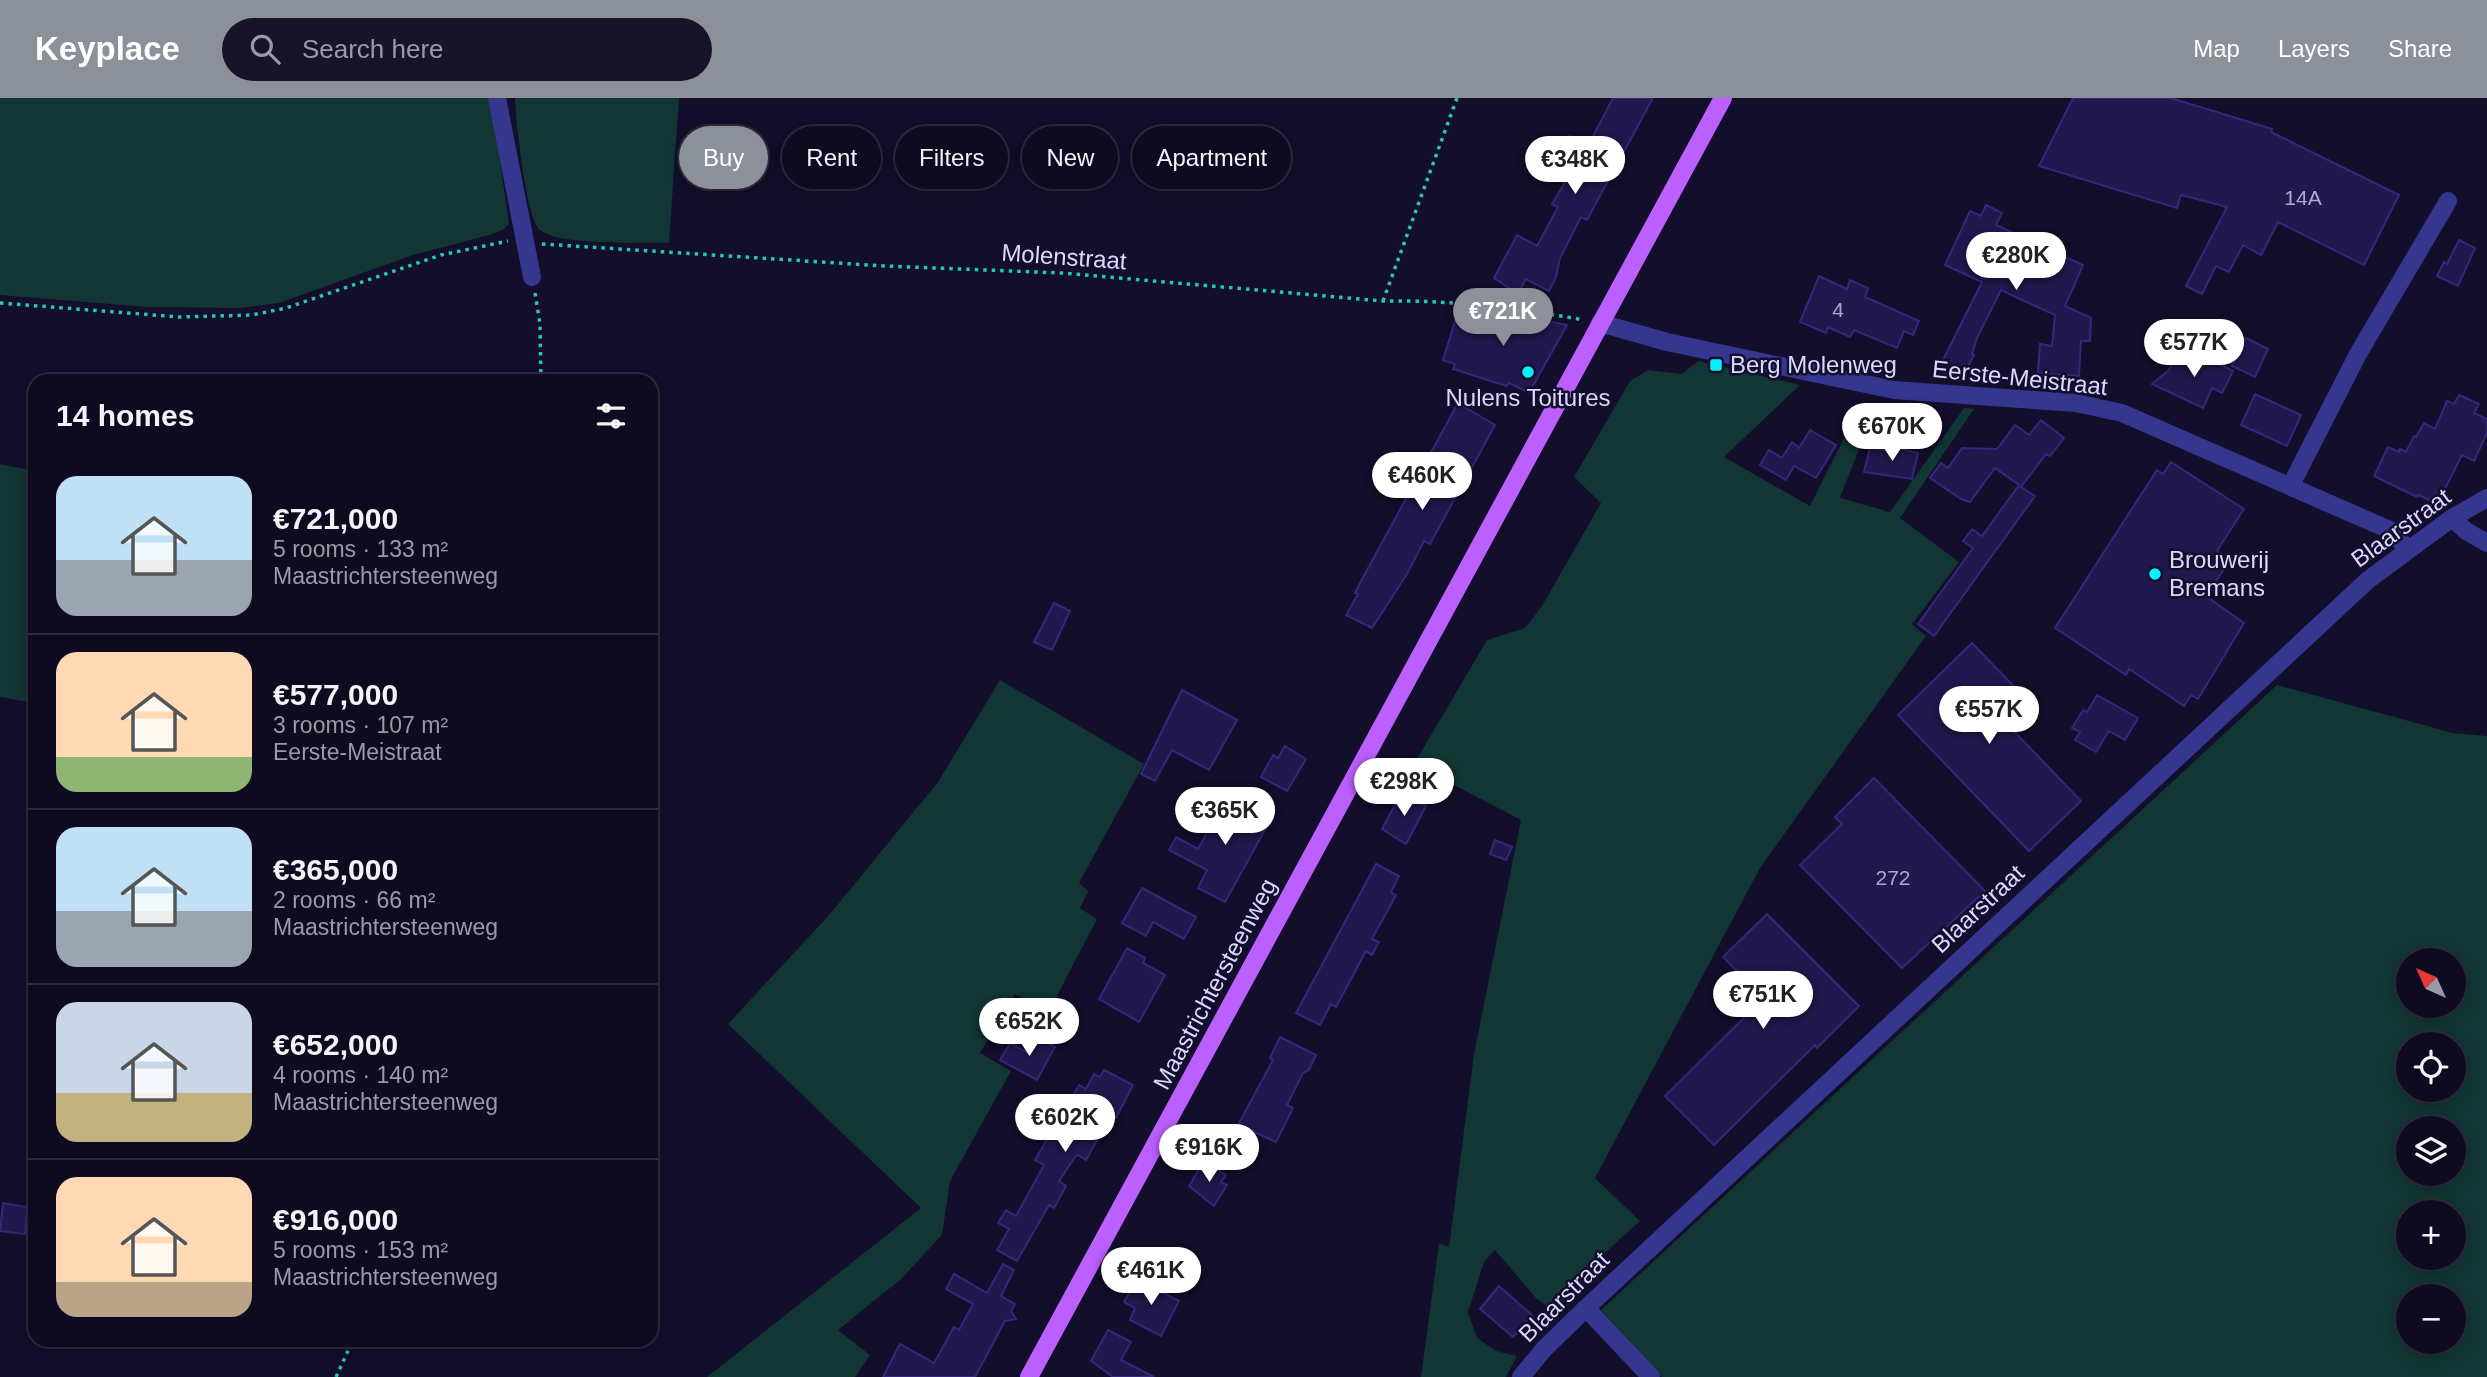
<!DOCTYPE html>
<meta charset="utf-8">
<style>
body{margin:0;font-family:Helvetica,sans-serif;background:#171329;color:#f1f3f6;height:100vh;display:flex;flex-direction:column;font-size:26px;white-space:nowrap}
*{box-sizing:border-box;margin:0}
p{font-size:23px;color:#9b9aa5}
.icon{flex:none;width:38px;height:38px;fill:none;stroke:currentColor;stroke-width:2;stroke-linecap:round;stroke-linejoin:round}
.map{position:relative;flex:1;overflow:hidden}
.drawer{position:absolute;left:28px;top:276px;width:630px;height:973px;display:flex;flex-direction:column;background:#0e0a20;border-radius:21px;box-shadow:0 4px 18px #0003,0 0 0 2px #2e2b3e}
.drawer>*{flex:none}
.hud{position:absolute;left:679px;top:28px;width:665px;height:63px;display:flex;gap:14px}
.needle{width:46px;rotate:315deg}
.tools{position:absolute;left:2396px;top:850px;display:grid;gap:14px}
.tools a{display:grid;place-items:center;width:70px;height:70px;border-radius:50%;background:#0e0a20;box-shadow:0 4px 18px #0003,0 0 0 2px #2e2b3e;font-size:35px}
.price{position:absolute;translate:-50% -60px;padding:0 16px;border-radius:24px;background:#fff;color:#222;font-size:23px;line-height:46px;filter:drop-shadow(0 2px 4px #0008)}
.price::after{content:'';position:absolute;left:50%;top:42px;width:21px;height:16px;margin-left:-10px;background:inherit;clip-path:polygon(0 0,100% 0,50% 100%)}
.price.active{background:#8c9099;color:#fff}
ul{padding:0;list-style:none}
li{display:flex;align-items:center;gap:21px;height:175px;padding:0 28px}
li+li{border-top:2px solid #2e2b3e}
li span{display:grid;place-items:center;flex:none;width:196px;height:140px;border-radius:21px;color:#555}
li>.icon{margin-inline-start:auto}
span .icon{width:84px;height:84px;fill:#fffc;stroke-width:1}
li b{font-size:30px}
h2{display:flex;justify-content:space-between;align-items:center;height:84px;padding:0 28px;font-size:30px}
.tag{padding:0 24px;border-radius:32px;background:#0e0a20;box-shadow:0 4px 18px #0003,0 0 0 2px #2e2b3e;font-size:24px;line-height:63px}
.tag.active{background:#8c9099;color:#fff}
header{display:flex;align-items:center;gap:42px;box-sizing:border-box;height:98px;padding:0 35px;background:#8c9099;color:#fff}
header strong{font-size:33px}
nav{display:flex;gap:38px;margin-inline-start:auto;font-size:24px}
.search{width:490px;height:63px;background:#171329;display:flex;align-items:center;gap:18px;box-sizing:border-box;padding:0 24px;border-radius:38px;color:#9b9aa5;font-size:26px}
.map>svg:first-child{display:block}
</style>
<header>
<strong>Keyplace</strong>
<div class="search"><svg class="icon" aria-label="search" viewBox="0 0 24 24"><circle cx="10" cy="10" r="6"/><path d="M15 15l6 6"/></svg>Search here</div>
<nav><a>Map</a><a>Layers</a><a>Share</a></nav>
</header>
<div class="map">
<svg width="2487" height="1279" viewBox="0 0 2487 1279">
<rect width="100%" height="100%" fill="#120e2b"/>
<!-- green -->
<path fill="#113633" fill-rule="evenodd" d="M0 0H491L509 126 504 131 493 136 413 157 279 205 240 210 147 209 0 197Z
M515 0H679L669 145C641 144 560 148 540 132 526 120 516 23 515 0Z
M1698 263 1800 287 1724 359 1810 408 1848 332 1864 338 1840 400 1890 414 1964 310 1974 311 1900 420 1959 464 1912 526 1926 538 1760 770 1595 1080 1640 1123C1626 1136 1608 1150 1596 1166 1580 1187 1584 1204 1554 1214L1535 1199 1495 1152 1484 1164 1468 1214 1477 1240 1496 1253 1517 1258 1506 1279H1421L1439 1145 1449 1149 1474 956 1521 722 1414 666 1487 542 1525 530 1542 508 1601 405 1574 379 1630 283 1648 272 1682 276Z
M0 366 35 373V605L0 599Z
M1000 582 1144 666 1079 785 1088 793 1080 810 1097 821 1048 915 1015 896 980 955 1011 973 950 1083 942 1137 901 1181 838 1232 870 1257 855 1279H707L921 1110 728 926 830 816 938 684Z
M2277 587 2453 635 2487 638V1279H1662L1601 1212ZM2408 863H2454V908H2408ZM2408 947H2454V992H2408ZM2408 1031H2454V1076H2408ZM2408 1115H2454V1160H2408ZM2408 1199H2454V1244H2408Z"/>
<!-- building -->
<path fill="#21184e" stroke="#35287c" stroke-width="2" d="M1613 0H1653L1587 122 1581 119 1560 160 1556 179 1549 193 1526 181 1518 196 1494 180 1517 137 1537 148 1558 109 1552 106 1578 63 1562 53 1570 38 1586 47 1590 44Z
M2073 0H2171L2272 31 2271 34 2399 97 2364 167 2278 124 2261 157 2243 147 2229 174 2216 168 2202 196 2186 188 2227 109 2181 97 2177 110 2039 68Z
M1986 107 2002 115 1996 127 2083 167 2065 208 2091 220 2090 243H2081L2079 278 2038 275 2040 246 2052 248 2055 217 2001 192 1977 240 1972 256 1974 257 1967 271 1964 270 1958 282 1938 272 1982 184 1945 167 1970 113 1981 118Z
M2459 142 2475 150 2458 188 2437 178 2444 164 2447 166Z
M1819 178 1847 191 1850 182 1868 190 1865 199 1919 223 1913 237 1904 233 1897 250 1854 232 1850 239 1828 229 1826 235 1800 224Z
M1470 215 1527 219 1567 227 1529 295 1509 285 1507 288 1453 271 1455 266 1443 262 1456 220 1468 223Z
M2246 240 2268 251 2255 279 2232 268Z
M2177 255 2199 265 2202 259 2210 261 2233 273 2222 295 2212 290 2203 310 2152 286 2169 272Z
M2255 296 2301 317 2287 348 2241 327Z
M2459 297 2479 306 2474 315 2487 321V335L2474 363 2462 357 2440 401 2436 400 2434 404 2418 397 2417 399 2374 378 2388 349 2399 354 2400 351 2406 354 2414 338 2416 339 2424 325 2435 331 2447 303 2454 306Z
M1458 305 1495 327 1430 446 1424 443 1407 476 1372 530 1346 517 1358 496 1355 495 1360 485Z
M2041 322 2064 340 2050 358 2046 356 2021 389 2035 398 1934 538 1918 526 1973 450 1963 443 1972 431 1982 438 2019 387 1995 370 1970 404 1961 401 1930 380 1941 365 1948 370 1962 350 1997 351 2015 327 2029 337Z
M1810 332 1836 347 1816 380 1794 368 1786 382 1760 367 1769 352 1782 360 1792 344 1799 350Z
M1870 349 1892 354 1893 349 1918 355 1912 381 1864 374Z
M2171 364 2244 411 2217 453 2230 462 2206 498 2244 525 2198 601 2191 597 2184 608 2129 571 2126 577 2055 530 2157 372 2163 376Z
M1054 505 1070 513 1052 552 1034 544Z
M1972 545 2028 603 2005 624 2081 703 2029 753 1898 617Z
M1182 592 1237 622 1209 672 1172 652 1155 683 1141 676Z
M2097 597 2138 620 2125 642 2109 633 2096 654 2075 642 2080 634 2072 630 2083 612 2087 614Z
M1285 648 1306 661 1287 693 1261 679 1273 657 1278 660Z
M1874 680 1985 793 1902 870 1800 767 1842 726 1835 719Z
M1402 694 1426 708 1406 746 1382 731Z
M1228 697 1271 721 1225 804 1198 790 1207 772 1169 752 1176 739 1198 751Z
M1495 742 1512 749 1506 762 1490 756Z
M1376 766 1399 778 1391 794 1396 797 1372 841 1379 844 1372 857 1366 853 1336 909 1331 906 1320 927 1296 915Z
M1142 790 1196 819 1184 841 1153 824 1146 838 1122 825Z
M1767 816 1859 908 1817 950 1815 947 1714 1047 1665 998 1764 900 1723 859Z
M1127 850 1145 860 1143 865 1165 877 1139 924 1099 901Z
M1280 939 1316 957 1309 972 1303 975 1287 1007 1293 1010 1276 1044 1238 1027 1273 962 1270 960Z
M1038 940 1055 949 1037 982 1000 962 1010 945 1030 956Z
M1104 972 1133 987 1116 1020 1111 1017 1086 1062 1078 1057 1075 1059 1059 1083 1066 1088 1054 1110 1049 1107 1017 1163 997 1152 1009 1131 998 1125 1006 1112 1016 1118 1044 1067 1035 1062 1079 987 1086 991 1094 976 1100 979Z
M1208 1065 1226 1077 1221 1084 1227 1087 1214 1108 1189 1088 1199 1071 1203 1073Z
M3 1105 27 1109 25 1136 0 1133Z
M1003 1166 1014 1172 1001 1198 1015 1206 1011 1213 1016 1221 1005 1223 975 1279H883L900 1246 934 1265 954 1229 959 1232 973 1206 946 1191 954 1176 987 1195Z
M1137 1181 1179 1203 1161 1238 1130 1222 1135 1210 1124 1204Z
M1499 1188 1532 1217 1513 1239 1480 1211Z
M1108 1232 1131 1244 1121 1262 1154 1279H1113L1091 1263Z"/>
<g fill="none" stroke-linecap="round" stroke-linejoin="round">
<!-- path -->
<path stroke="#24c7b6" stroke-width="3.5" stroke-dasharray="3.5 5" stroke-linecap="butt" d="M542 146 884 168 1062 175 1383 203C1451 202 1517 210 1584 222
M535 195 540 226 541 284
M1383 203 1457 0
M0 205 179 219 252 217 286 210 441 157 508 143
M336 1279 353 1242"/>
<!-- minor -->
<path stroke="#35368e" stroke-width="18" d="M497 0 532 179
M1600 225 1667 244 1894 292 2076 305 2122 315 2392 433 2408 452
M2291 387 2358 256 2448 103
M2452 420 2466 433 2487 445
M1586 1210 1651 1279
M1521 1279 1544 1251 1586 1210 2368 482 2452 420 2487 400"/>
<!-- major -->
<path stroke="#bc5fff" stroke-width="18" d="M1029 1279 1723 0"/>
</g>
<!-- markers -->
<g fill="#04f2ff" stroke="#120e2b" stroke-width="2.5">
<rect x="1709" y="260" width="14" height="14" rx="3.5"/>
<circle cx="1528" cy="274" r="7"/>
<circle cx="2155" cy="476" r="7"/>
</g>
<g text-anchor="middle" stroke-width="5" stroke-linejoin="round" paint-order="stroke">
<!-- number labels -->
<g font-size="21" fill="#aca8d3">
<text x="2303" y="107">14A</text>
<text x="1838" y="219">4</text>
<text x="1893" y="787">272</text>
</g>
<!-- street labels -->
<g font-size="24" fill="#dbd8ff" stroke="#120e2b">
<text transform="translate(1064 159) rotate(4)" y="8">Molenstraat</text>
<text transform="translate(2020 280) rotate(6)" y="8">Eerste-Meistraat</text>
<text transform="translate(2401 430) rotate(-36)" y="8">Blaarstraat</text>
<text transform="translate(1978 811) rotate(-43)" y="8">Blaarstraat</text>
<text transform="translate(1215 886) rotate(-62)" y="8">Maastrichtersteenweg</text>
<text transform="translate(1564 1199) rotate(-45)" y="8">Blaarstraat</text>
</g>
<!-- poi labels -->
<g font-size="24" fill="#dbd8ff" stroke="#120e2b" text-anchor="start">
<text x="1730" y="275">Berg Molenweg</text>
<text x="1528" y="308" text-anchor="middle">Nulens Toitures</text>
<text x="2169" y="470">Brouwerij<tspan x="2169" dy="28">Bremans</tspan></text>
</g>
</g>
</svg>
<div class="tools">
<a><svg class="needle" viewBox="-14 -14 28 28"><path d="M0-13l5 13h-10z" fill="#e53935"/><path d="M0 13l5-13h-10z" fill="#9b9aa5"/></svg></a>
<a><svg class="icon" aria-label="locate" viewBox="0 0 24 24"><circle cx="12" cy="12" r="6"/><path d="M12 2v4M12 18v4M2 12h4M18 12h4"/></svg></a>
<a><svg class="icon" aria-label="layers" viewBox="0 0 24 24"><path d="M12 4l9 5-9 5-9-5zM3 14l9 5 9-5"/></svg></a>
<a>+</a>
<a>−</a>
</div>
<b class="price" style="left:1575px;top:98px">€348K</b>
<b class="price" style="left:2016px;top:194px">€280K</b>
<b class="price active" style="left:1503px;top:250px">€721K</b>
<b class="price" style="left:2194px;top:281px">€577K</b>
<b class="price" style="left:1892px;top:365px">€670K</b>
<b class="price" style="left:1422px;top:414px">€460K</b>
<b class="price" style="left:1989px;top:648px">€557K</b>
<b class="price" style="left:1404px;top:720px">€298K</b>
<b class="price" style="left:1225px;top:749px">€365K</b>
<b class="price" style="left:1763px;top:933px">€751K</b>
<b class="price" style="left:1029px;top:960px">€652K</b>
<b class="price" style="left:1065px;top:1056px">€602K</b>
<b class="price" style="left:1209px;top:1086px">€916K</b>
<b class="price" style="left:1151px;top:1209px">€461K</b>
<div class="hud">
<a class="tag active">Buy</a>
<a class="tag">Rent</a>
<a class="tag">Filters</a>
<a class="tag">New</a>
<a class="tag">Apartment</a>
</div>
<section class="drawer">
<h2>14 homes<svg class="icon" aria-label="filters" viewBox="0 0 24 24"><path d="M4 7h16M4 17h16"/><circle cx="9" cy="7" r="2"/><circle cx="15" cy="17" r="2"/></svg></h2>
<ul>
<li><span style="background:linear-gradient(#bfe0f5 60%,#9aa5b1 0)"><svg class="icon" aria-label="home" viewBox="0 0 24 24"><path d="M3 11l9-7 9 7M6 9v11h12V9"/></svg></span><div><b>€721,000</b><p>5 rooms · 133 m²</p><p>Maastrichtersteenweg</p></div></li>
<li><span style="background:linear-gradient(#ffd9b3 75%,#8fb573 0)"><svg class="icon" aria-label="home" viewBox="0 0 24 24"><path d="M3 11l9-7 9 7M6 9v11h12V9"/></svg></span><div><b>€577,000</b><p>3 rooms · 107 m²</p><p>Eerste-Meistraat</p></div></li>
<li><span style="background:linear-gradient(#bfe0f5 60%,#9aa5b1 0)"><svg class="icon" aria-label="home" viewBox="0 0 24 24"><path d="M3 11l9-7 9 7M6 9v11h12V9"/></svg></span><div><b>€365,000</b><p>2 rooms · 66 m²</p><p>Maastrichtersteenweg</p></div></li>
<li><span style="background:linear-gradient(#c9d6e8 65%,#c2b280 0)"><svg class="icon" aria-label="home" viewBox="0 0 24 24"><path d="M3 11l9-7 9 7M6 9v11h12V9"/></svg></span><div><b>€652,000</b><p>4 rooms · 140 m²</p><p>Maastrichtersteenweg</p></div></li>
<li><span style="background:linear-gradient(#ffd9b3 75%,#b9a48a 0)"><svg class="icon" aria-label="home" viewBox="0 0 24 24"><path d="M3 11l9-7 9 7M6 9v11h12V9"/></svg></span><div><b>€916,000</b><p>5 rooms · 153 m²</p><p>Maastrichtersteenweg</p></div></li>
</ul>
</section>
</div>
